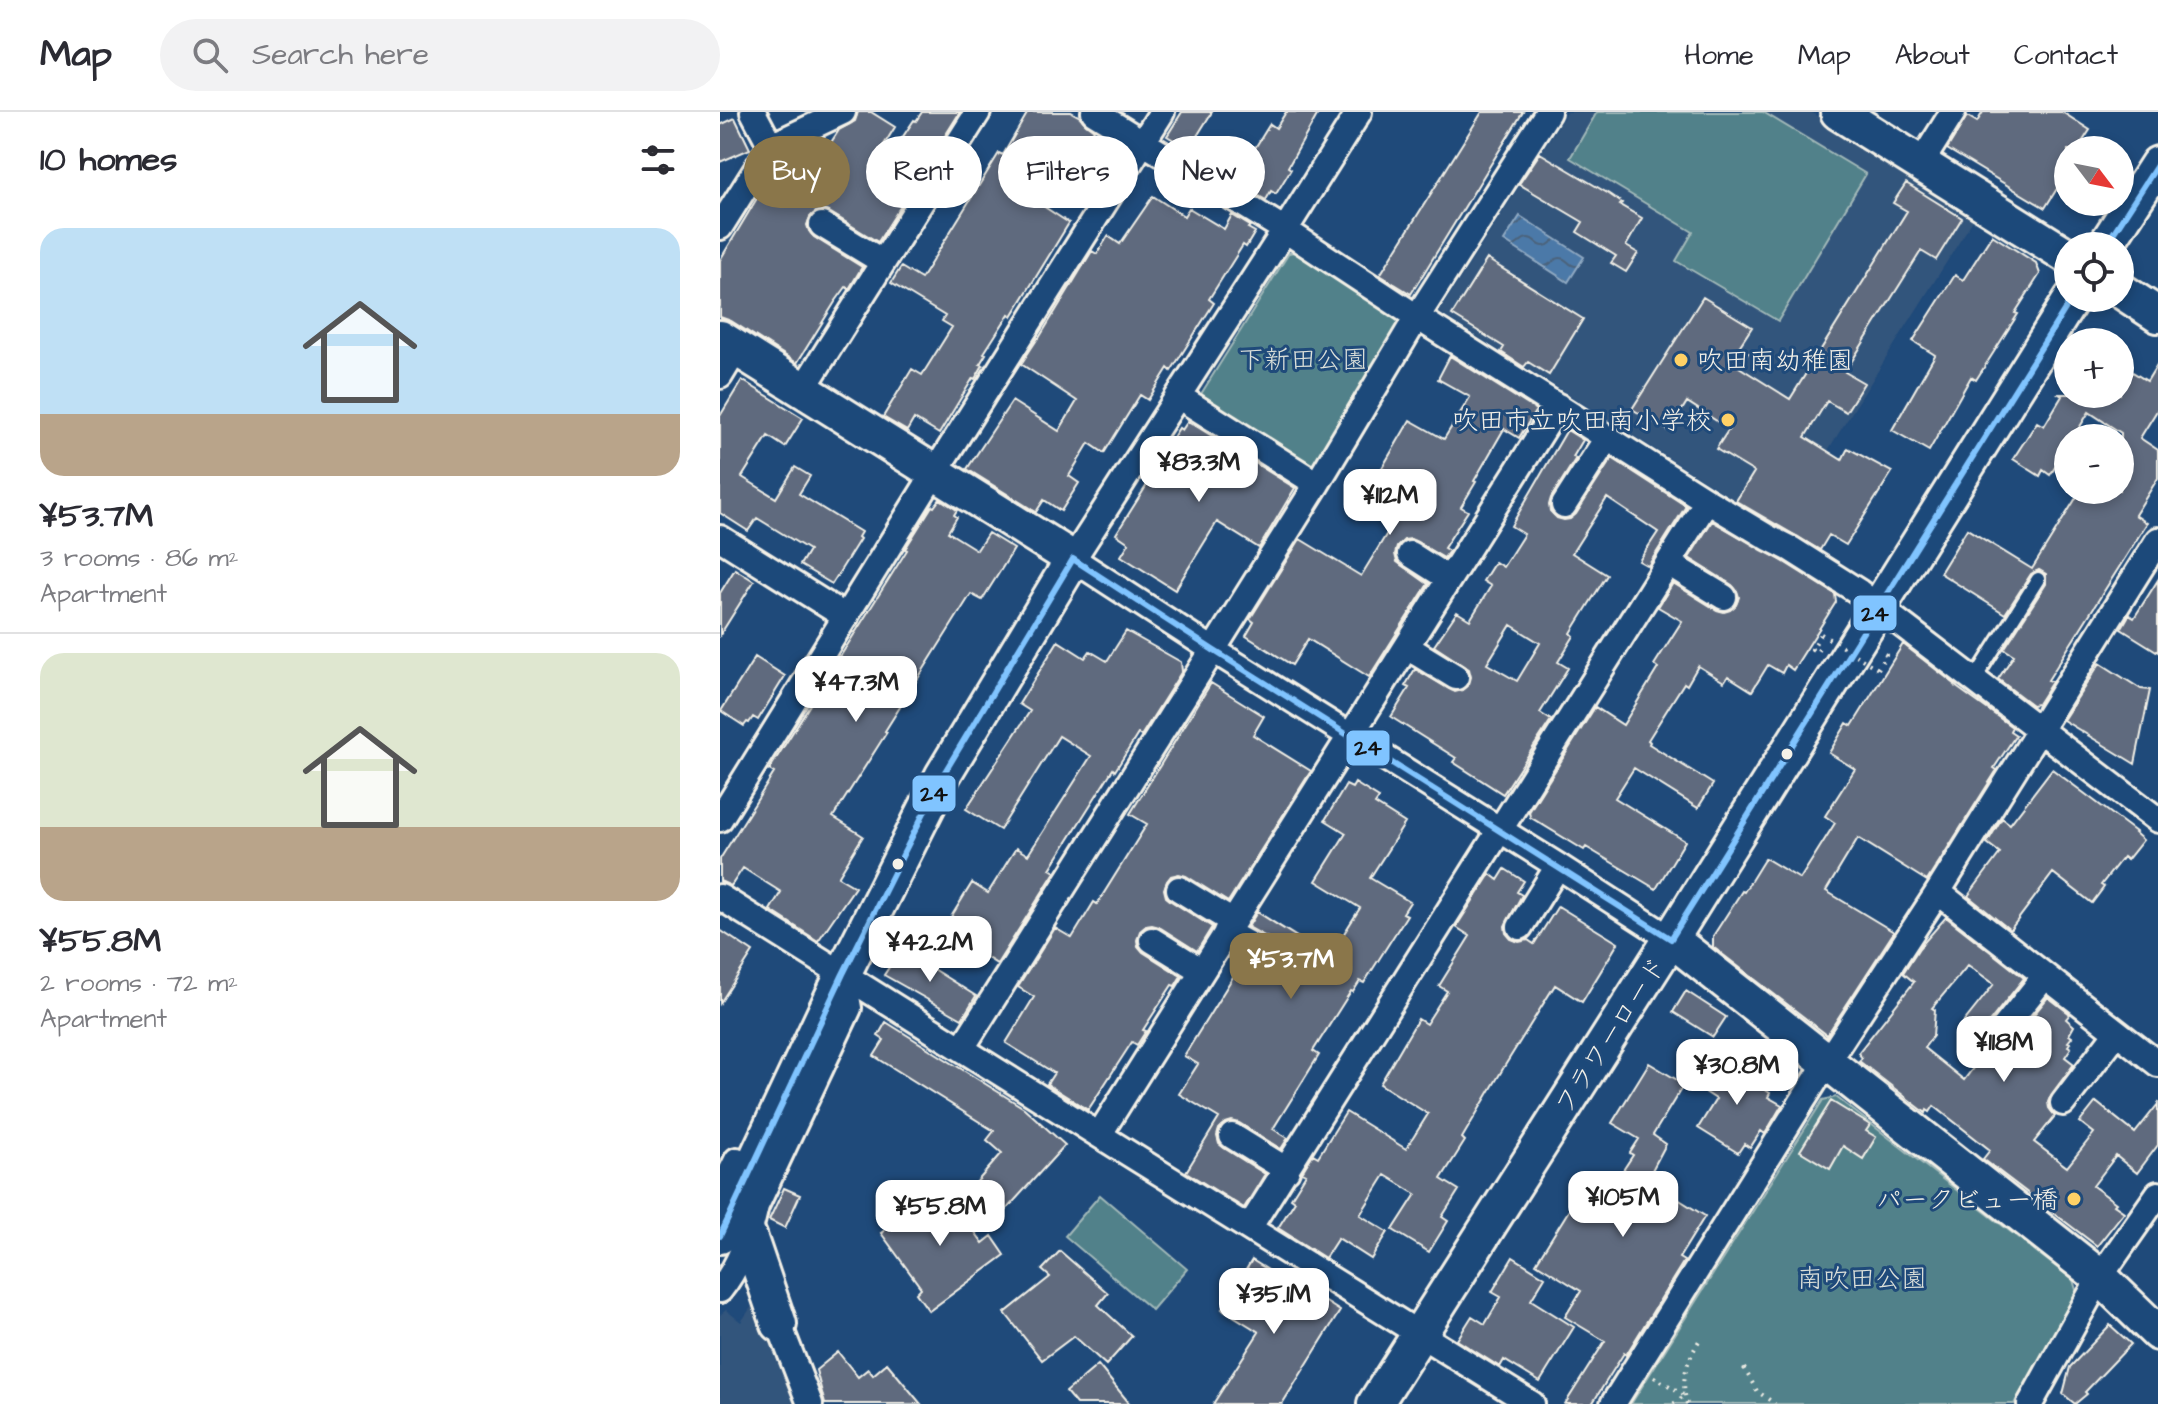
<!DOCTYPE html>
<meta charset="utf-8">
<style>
body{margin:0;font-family:"Architects Daughter","Klee One",sans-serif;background:#f2f2f3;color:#2b2b33;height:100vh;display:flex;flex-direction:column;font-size:30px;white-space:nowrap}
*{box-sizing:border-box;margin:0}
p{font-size:26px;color:#7c7c81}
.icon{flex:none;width:44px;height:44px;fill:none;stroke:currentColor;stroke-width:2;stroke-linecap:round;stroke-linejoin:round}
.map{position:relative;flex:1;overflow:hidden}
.panel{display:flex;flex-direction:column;background:#fff;width:720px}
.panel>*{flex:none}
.banner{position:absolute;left:24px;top:24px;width:760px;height:72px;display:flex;gap:16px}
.needle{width:52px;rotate:122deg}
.tools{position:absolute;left:1334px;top:24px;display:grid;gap:16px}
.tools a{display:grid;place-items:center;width:80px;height:80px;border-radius:50%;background:#fff;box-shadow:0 4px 12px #0003;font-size:40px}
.price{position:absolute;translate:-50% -68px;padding:0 18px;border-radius:16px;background:#fff;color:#222;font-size:26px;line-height:52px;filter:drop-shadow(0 2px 4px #0008)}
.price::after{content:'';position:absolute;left:50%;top:48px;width:24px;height:18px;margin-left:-12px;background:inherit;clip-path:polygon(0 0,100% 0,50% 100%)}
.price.selected{background:#8a764a;color:#fff}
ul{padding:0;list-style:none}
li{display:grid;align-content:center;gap:16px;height:424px;padding:0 40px}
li+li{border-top:2px solid #e1e1e2}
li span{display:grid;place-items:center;height:248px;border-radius:24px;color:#555}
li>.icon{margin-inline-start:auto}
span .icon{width:144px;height:144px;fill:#fffc;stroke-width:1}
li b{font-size:34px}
h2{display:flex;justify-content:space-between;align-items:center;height:96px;padding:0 40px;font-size:34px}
.tag{padding:0 28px;border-radius:36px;background:#fff;box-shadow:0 4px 12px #0003;font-size:28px;line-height:72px}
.tag.selected{background:#8a764a;color:#fff}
header{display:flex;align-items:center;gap:48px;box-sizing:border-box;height:112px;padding:0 40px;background:#fff;border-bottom:2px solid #e1e1e2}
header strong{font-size:38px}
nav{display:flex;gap:44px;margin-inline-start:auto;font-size:28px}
.search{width:560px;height:72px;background:#f2f2f3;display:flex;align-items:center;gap:20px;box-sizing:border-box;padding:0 28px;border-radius:44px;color:#7c7c81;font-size:30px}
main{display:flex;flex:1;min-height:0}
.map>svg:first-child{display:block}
</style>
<header>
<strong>Map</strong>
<div class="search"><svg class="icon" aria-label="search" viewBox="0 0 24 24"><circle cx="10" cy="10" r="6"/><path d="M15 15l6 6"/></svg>Search here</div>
<nav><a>Home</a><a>Map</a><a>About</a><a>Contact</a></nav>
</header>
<main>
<section class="panel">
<h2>10 homes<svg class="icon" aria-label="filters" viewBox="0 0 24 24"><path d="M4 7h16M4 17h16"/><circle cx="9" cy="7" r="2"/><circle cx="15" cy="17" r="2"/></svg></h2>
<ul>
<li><span style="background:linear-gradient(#bfe0f5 75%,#b9a48a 0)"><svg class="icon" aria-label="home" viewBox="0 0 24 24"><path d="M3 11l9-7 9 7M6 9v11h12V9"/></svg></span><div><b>¥53.7M</b><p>3 rooms · 86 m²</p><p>Apartment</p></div></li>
<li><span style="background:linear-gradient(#dfe7d0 70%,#b9a48a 0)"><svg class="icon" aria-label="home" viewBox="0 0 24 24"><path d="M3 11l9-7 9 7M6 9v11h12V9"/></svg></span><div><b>¥55.8M</b><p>2 rooms · 72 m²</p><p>Apartment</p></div></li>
</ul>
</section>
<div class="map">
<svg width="1438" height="1292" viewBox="0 0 1438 1292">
<defs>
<pattern id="water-waves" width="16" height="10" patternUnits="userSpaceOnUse" patternTransform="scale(2)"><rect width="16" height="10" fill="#4c79a8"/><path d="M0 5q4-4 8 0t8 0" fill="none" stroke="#4b637c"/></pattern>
</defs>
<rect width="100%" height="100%" fill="#1f4a7a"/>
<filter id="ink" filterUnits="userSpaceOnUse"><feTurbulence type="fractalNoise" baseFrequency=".0125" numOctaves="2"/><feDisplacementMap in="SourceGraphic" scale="16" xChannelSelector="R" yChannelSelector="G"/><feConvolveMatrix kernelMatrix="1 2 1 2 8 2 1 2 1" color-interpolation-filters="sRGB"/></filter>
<g filter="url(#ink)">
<!-- built -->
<path fill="#32547b" d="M847 0H1091L1255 105 1059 416 719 200Z
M40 1182 81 1292H0V1203L6 1198 21 1210Z"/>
<!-- green -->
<path fill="#51818a" stroke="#a2b9b9" stroke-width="2" d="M877 0H1043L1146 62 1058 209 956 149 973 120 850 46Z
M579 139 680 202 684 216 597 353 586 356 482 291 481 282 569 141Z
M1116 985 1353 1168 1357 1181 1294 1292H911L1103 988Z
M380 1083 467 1157 432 1198 345 1124Z"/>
<!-- water -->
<path fill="url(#water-waves)" stroke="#8fa9c2" stroke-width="2" d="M800 104 864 145 848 170 784 129Z"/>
<!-- building -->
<path fill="#5e6b7e" stroke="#f4f1e8" stroke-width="2" fill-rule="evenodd" d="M138 0H151L175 15 151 54 191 78 158 130 109 100 102 98 96 100 90 105 87 113 89 119 94 125 142 155 129 177 126 175 115 190 77 251 11 209 0 205V148L60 48 80 60 99 29 108 35 119 18 135 9Z
M202 0H240L208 51 178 32 194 8 196 9Z
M308 0H351L360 5 366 12 374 18 368 29 361 26 323 94 349 111 292 204 289 202 264 241 266 242 260 252 263 253 255 267 253 266 219 322 194 307 187 319 163 305 192 257 202 263 232 215 222 209 225 204 171 171 181 155 201 167 279 41 283 43Z
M462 0H492L469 37 447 24Z
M566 0H599L568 55 571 57 556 82 551 79 546 88 518 72 521 67 517 65 548 15 550 12 556 16Z
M762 0H803L691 182 660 163Z
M1263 0H1342L1370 18 1357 38H1348V59L1325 96 1227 37 1247 4 1257 10Z
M15 6 30 37 0 50V13Z
M820 41 889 82 902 91 900 93 922 106 906 134 918 141 906 160 891 151 896 144 857 120 863 110 799 72Z
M1186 71 1242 106 1216 148 1201 139 1125 260 1144 271 1126 300 1107 289 1085 325 1122 348 1128 336 1172 360 1126 433 1109 423 1100 438 1016 389 1034 360 996 337 1009 317 967 290 949 319 912 297 983 185 1032 215 1019 235 1028 241 1019 255 1070 287 1187 99 1173 91Z
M433 84 464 104 469 96 504 117 512 103 530 114 528 116 535 120 526 135 523 133 489 187 494 191 451 259 448 256 428 288 420 283 384 341 369 331 349 364 359 371 341 399 324 388 316 400 247 357 292 289 339 319 357 289 301 252 318 226H319L372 139 377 142 388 124 400 132Z
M1272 123 1316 151 1320 162 1295 201 1298 202 1256 268 1251 265 1209 339 1172 318 1215 243 1193 229 1235 163 1243 168Z
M767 147 863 207 829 263 808 250 804 255 781 240 784 235 732 203Z
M730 244 816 298 799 326 784 317 754 369 756 370 741 395 748 399 724 436 729 439 724 446 691 427 684 428 677 435 675 442 677 450 708 472 649 565 588 527 572 553 526 524 534 510 530 507 580 427 641 464 691 382 680 376 684 369 662 356 690 308 724 327 750 285 718 267Z
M1438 251V297L1420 326 1438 338V366L1415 403 1427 411 1328 568 1332 570 1318 592 1312 593 1278 567 1294 543 1284 537 1326 472V462L1319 458 1311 462 1285 502 1220 461 1247 417 1312 457 1361 378H1400L1401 321 1369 300 1353 326H1348V335L1330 363 1323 358 1320 364 1293 347 1317 310 1324 314 1342 284 1339 282H1400V252L1427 269Z
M22 268 83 306 65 335 48 324 22 365 56 386 75 355 90 364 79 382 141 420 138 425 140 427 112 472 80 453 89 438 37 406 28 419 0 401V304Z
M468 309 575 376 539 436 497 410 455 478 401 444 409 431 396 422 437 357 434 355 459 316 462 318Z
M847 318 863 328 853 345 856 346 831 386 829 393 830 399 837 406 844 408 850 407 856 402 892 346 966 394 928 454 919 449 938 420 887 386 852 441 887 463 851 521 854 524 838 550 848 556 820 601 831 608 783 682 733 650 736 646 671 605 689 576 685 574 695 557 735 580 742 578 749 572 751 565 749 557 714 534 737 500 750 508 771 474 763 469 775 450 783 455 804 422 791 414ZM791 513 820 531 797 569 767 552Z
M220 387 237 398 234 403 237 405 228 420 257 438 268 421 294 437 262 488 251 482 165 619 167 620 113 705 143 724 118 765 135 775 98 829 50 798 61 780 23 756 11 774 0 769V747L54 661 49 658 187 438 185 437 212 394 214 395Z
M992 409 1064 450 1115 482 1116 490 1073 558 1066 553 1062 561 1048 553 1032 579 1008 564 1004 570 978 554 967 573 964 571 928 628 930 630 929 632 993 672 978 696 914 656 895 686 965 729 936 777 866 735 864 738 810 705 809 700 875 595 903 613 938 556 934 553 962 509 938 495 953 471 997 498 1004 500 1010 498 1016 493 1019 485 1017 479 1012 473 969 446Z
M15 457 34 469 0 523V481Z
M1438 468V540L1401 517 1409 503 1414 506Z
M406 519 461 550 462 559 421 624 418 622 395 659 393 657 330 757 335 760 277 852 223 818 252 771 268 781 296 736 308 743 371 644 339 624 280 718 246 697 310 599 299 592 338 529 365 546 370 539 387 549Z
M1183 532 1236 573 1235 574 1292 615 1290 619 1296 623 1274 656 1277 658 1207 769 1138 726 1106 779 1174 820 1107 923 993 835V824L1022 779 1024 780 1045 746 1080 767 1115 711 1105 704 1135 657 1109 641 1127 611 1132 614Z
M35 545 65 564 38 608 33 605 29 611 27 610 24 614 1 599Z
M1380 551 1421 577 1430 578 1415 652 1343 608Z
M491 571 544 604 533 623 591 659 508 790 466 764 459 762 451 764 447 769 444 777 446 785 451 789 492 815 477 839 439 815 432 813 426 814 420 819 417 828 418 834 423 840 461 864 455 874 452 873 423 918 426 919 417 933 412 930 368 998 327 972 334 961 286 931 314 885 298 875 335 816 352 826 374 790 377 792 427 712 410 702Z
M1332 657 1416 720 1415 721 1423 728 1407 748 1403 745 1381 773 1384 775 1372 791 1333 761 1290 818 1248 784 1280 741 1267 731 1282 706 1290 712Z
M635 671 659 686 655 692 685 711 650 766 690 790 683 801 687 803 644 871 640 869 633 880 631 879 593 939 599 943 553 1017 568 1026 561 1037 519 1011 512 1009 506 1011 499 1017 497 1024 499 1032 504 1036 545 1062 524 1096 466 1060 499 1006 459 982 478 952 464 944 516 860 511 857 518 844 559 865 567 863 573 857 575 849 573 843 568 837 528 815 537 800 609 845 640 796 596 769 626 721 605 708 626 673 632 676Z
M785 757 804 769 797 780 802 783 785 814 786 821 791 827 799 830 808 828 814 832 838 794 898 831 862 890 835 873 784 955 742 1026 745 1029 721 1067 739 1078 722 1105 728 1109 709 1140 673 1118 696 1082 665 1063 640 1103 668 1120 651 1147 618 1126 605 1146 558 1116 575 1089 571 1086 586 1062 582 1060 593 1042 598 1045 626 1000 686 1037 708 1002 660 972 698 907 706 912 727 879 719 874 750 824 736 815 770 762 778 768Z
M1226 805 1304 866 1263 918 1260 925 1243 911 1274 872 1248 853 1212 896 1215 898 1213 924 1204 936 1244 968 1266 939 1274 942 1280 941 1287 936 1328 885 1350 902 1346 907 1354 914 1349 923 1352 925 1348 930 1350 931 1348 934 1351 936 1345 945 1354 952 1331 983 1328 990 1329 996 1335 1004 1314 1030 1347 1055 1374 1021 1360 1010 1376 990 1415 1021 1438 992V1033L1417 1061 1396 1044 1373 1074 1396 1091 1394 1093 1404 1100 1377 1134 1263 1047 1270 1038 1214 994 1210 1000 1207 998 1206 1001 1139 949 1142 946 1138 941 1194 870 1183 861 1199 836Z
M0 818 33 840 0 891Z
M181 837 256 884 242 907 164 863Z
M966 879 1006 905 993 925 953 900Z
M166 910 304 996 345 1033 285 1099 255 1072 282 1041 267 1028 274 1019 154 944 164 928 158 924Z
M1004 943 1020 952 1016 959 1050 981 1048 985 1062 993 1045 1022 1041 1019 1030 1036 1024 1032 1018 1041 978 1016 996 987 982 978Z
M929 951 964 972 933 1023 946 1032 929 1064 944 1074 942 1077 985 1104 959 1146 964 1149 906 1243 904 1241 872 1292H845L885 1229 845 1205 861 1179 816 1151 871 1063 892 1075 913 1043 910 1041 919 1027 892 1011Z
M1111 989 1150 1013 1146 1019 1156 1025 1143 1047 1123 1034 1110 1057 1080 1039Z
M222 1075 263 1131 272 1124 285 1143 209 1199 196 1181 201 1176 161 1121Z
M64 1076 80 1083 65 1116 49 1108Z
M340 1139 388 1181 378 1193 412 1224 386 1253 354 1224 322 1248 285 1201 330 1165 322 1158Z
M793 1145 825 1165 811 1188 854 1215 820 1270 784 1248 780 1255 737 1228 752 1204 765 1212 781 1185 772 1180Z
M532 1148 569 1171 571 1168 620 1199 562 1292H493L539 1220 502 1197Z
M1390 1213 1411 1232 1365 1280 1367 1282 1355 1292 1343 1282 1350 1255Z
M118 1240 138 1265 148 1257 153 1263 167 1251 201 1292H105L96 1258Z
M378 1253 410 1292H356L346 1280Z"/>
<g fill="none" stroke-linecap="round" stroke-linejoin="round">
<defs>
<path id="lane" d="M1254 568 1318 467"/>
<path id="street" d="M33 0 51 34
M374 0 565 118 697 205 987 389 1049 426 1071 437 1139 480 1438 708
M639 0 565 118 353 447 493 538 838 754 951 827
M1201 51 1233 0
M102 113 163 150
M0 115 51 34 123 0
M0 264 17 236
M83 277 258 0
M458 284 597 372
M844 393 887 326
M0 426 126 505
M690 442 729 467
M948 451 1004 485
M687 535 736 565
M0 707 215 360 442 0
M459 777 513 810
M1218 780 1438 952
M0 785 379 1023 812 1292
M800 815 838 754
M506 820 560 850
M432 828 482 859
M1275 927 1325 864
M242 936 493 538 597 372 697 205 828 0
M1343 991 1397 920
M379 1023 838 294
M512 1024 567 1058
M0 1083 17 1048
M529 1116 987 389
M0 1178C20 1153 29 1125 36 1094L129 896 123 862
M59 1212 90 1292
M893 1292 1107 950 1218 780 1438 428
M1310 1292 1380 1165 1438 1082"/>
<path id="secondary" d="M1118 0 1348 144
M1385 134 1438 52
M1400 178 1438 203
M0 226 353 447 223 663 123 862 0 1124
M951 827 1380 1165 1438 1221
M29 1124 59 1212
M655 1292 951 827 1352 186"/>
</defs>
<!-- lane casing -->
<use href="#lane" stroke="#f4f1e8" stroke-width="18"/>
<!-- street casing -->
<use href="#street" stroke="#f4f1e8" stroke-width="30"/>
<!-- secondary casing -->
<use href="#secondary" stroke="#f4f1e8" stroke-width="40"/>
<!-- path -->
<path stroke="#f4f1e8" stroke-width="4" stroke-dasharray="2 6" stroke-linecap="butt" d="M1099 537 1097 540 1092 537 1101 522
M1158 557 1166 543 1162 541
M1024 1256 1037 1279 1055 1292
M934 1265 965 1283 953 1292
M967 1292C960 1265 967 1250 980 1227"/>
<!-- lane -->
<use href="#lane" stroke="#1f4a7a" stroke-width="12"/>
<!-- street -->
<use href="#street" stroke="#1f4a7a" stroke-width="24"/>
<!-- secondary -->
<use href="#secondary" stroke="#1f4a7a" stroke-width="34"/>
<!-- path-bridge -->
<path stroke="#f4f1e8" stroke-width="4" stroke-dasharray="2 6" stroke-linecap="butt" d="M1101 522 1158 557"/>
<defs>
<path id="bus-1" d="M1385 134 1438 52
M0 1124 123 862 223 663 353 447 493 538 951 827 1352 186"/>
</defs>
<!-- bus-1 casing -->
<use href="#bus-1" stroke="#1f4a7a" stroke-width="12"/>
<!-- bus-1 -->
<use href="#bus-1" stroke="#80c4ff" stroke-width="6"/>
</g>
</g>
<!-- markers -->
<g fill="#ffd166" stroke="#1f4a7a" stroke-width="3">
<circle cx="961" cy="248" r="8"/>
<circle cx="1008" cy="308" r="8"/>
<circle cx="1354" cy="1087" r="8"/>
</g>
<g fill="#f4f1e8" stroke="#1f4a7a" stroke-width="3">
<circle cx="1067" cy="642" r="7"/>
<circle cx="178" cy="752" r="7"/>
</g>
<g text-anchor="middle" stroke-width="6" stroke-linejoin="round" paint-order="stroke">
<!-- park labels -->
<g font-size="26" fill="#dce0da" stroke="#1f4a7a">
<text x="583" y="256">下新田公園</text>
<text x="1142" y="1175">南吹田公園</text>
</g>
<!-- poi labels -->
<g font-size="26" fill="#f4f1e8" stroke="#1f4a7a" text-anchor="end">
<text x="977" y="257" text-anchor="start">吹田南幼稚園</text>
<text x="992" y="317">吹田市立吹田南小学校</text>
<text x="1338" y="1096">パークビュー橋</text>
</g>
<!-- street labels -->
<g font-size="26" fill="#f4f1e8" stroke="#1f4a7a">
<text transform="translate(890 923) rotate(-57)" y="9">フラワーロード</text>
</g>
</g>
<g stroke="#1f4a7a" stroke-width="3">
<rect x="1132" y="482" width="46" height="38" rx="8" fill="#80c4ff"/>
<rect x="625" y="617" width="46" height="38" rx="8" fill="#80c4ff"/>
<rect x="191" y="662" width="46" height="39" rx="8" fill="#80c4ff"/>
</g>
<g font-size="22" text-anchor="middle" font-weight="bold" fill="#111">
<text x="1155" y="509">24</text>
<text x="648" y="643">24</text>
<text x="214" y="689">24</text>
</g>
</svg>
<div class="tools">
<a><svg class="needle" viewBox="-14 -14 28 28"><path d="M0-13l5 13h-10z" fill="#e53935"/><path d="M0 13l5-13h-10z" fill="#7c7c81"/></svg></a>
<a><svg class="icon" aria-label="locate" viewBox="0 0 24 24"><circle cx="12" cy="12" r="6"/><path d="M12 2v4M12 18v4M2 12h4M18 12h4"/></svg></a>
<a>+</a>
<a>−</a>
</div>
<b class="price" style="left:479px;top:392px">¥83.3M</b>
<b class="price" style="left:670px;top:425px">¥112M</b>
<b class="price" style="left:136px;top:612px">¥47.3M</b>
<b class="price" style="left:210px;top:872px">¥42.2M</b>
<b class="price selected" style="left:571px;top:889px">¥53.7M</b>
<b class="price" style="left:1284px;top:972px">¥118M</b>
<b class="price" style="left:1017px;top:995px">¥30.8M</b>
<b class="price" style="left:903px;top:1127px">¥105M</b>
<b class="price" style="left:220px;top:1136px">¥55.8M</b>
<b class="price" style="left:554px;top:1224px">¥35.1M</b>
<div class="banner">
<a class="tag selected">Buy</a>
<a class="tag">Rent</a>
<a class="tag">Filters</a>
<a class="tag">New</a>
</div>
</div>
</main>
